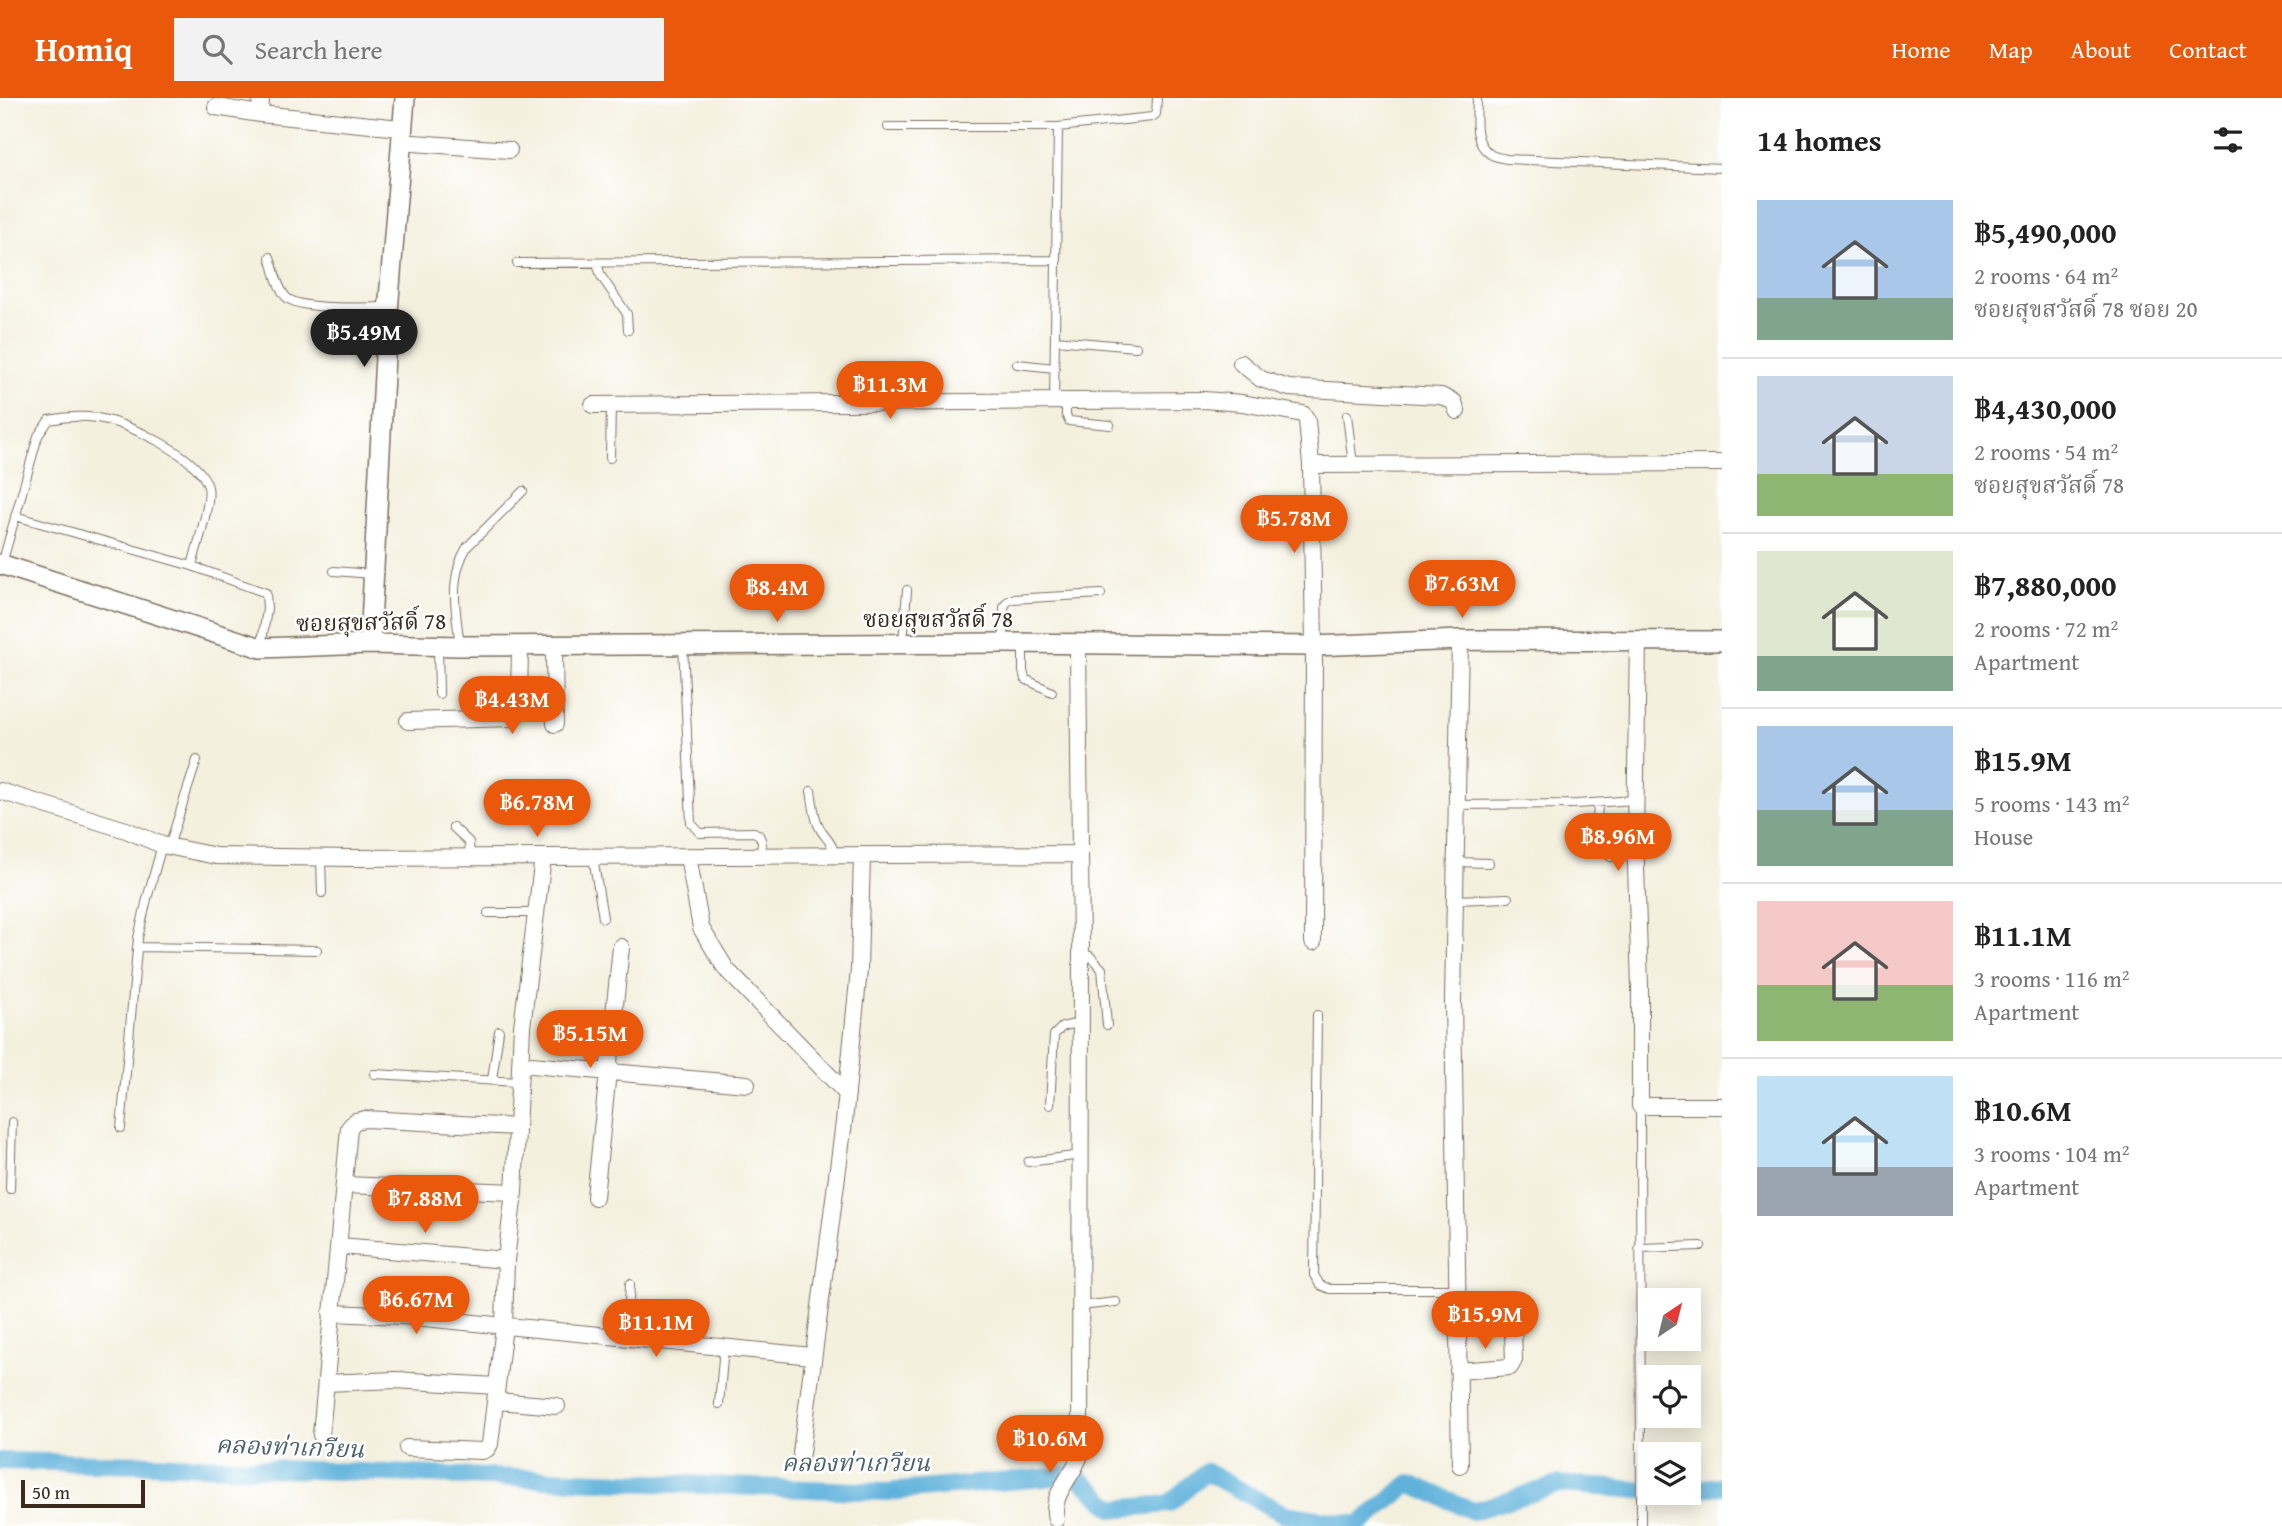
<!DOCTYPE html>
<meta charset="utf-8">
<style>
body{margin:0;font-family:"Gentium Book Plus","Noto Serif Thai",serif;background:#f2f2f2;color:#222;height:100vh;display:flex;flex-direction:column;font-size:26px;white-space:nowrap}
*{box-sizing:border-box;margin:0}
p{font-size:23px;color:#767676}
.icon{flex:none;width:38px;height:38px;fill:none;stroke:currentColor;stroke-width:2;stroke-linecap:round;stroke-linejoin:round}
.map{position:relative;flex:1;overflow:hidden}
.drawer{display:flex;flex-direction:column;background:#fff;width:560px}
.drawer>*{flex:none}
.needle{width:46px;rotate:35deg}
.controls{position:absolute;left:1638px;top:1190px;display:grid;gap:14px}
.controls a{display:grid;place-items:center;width:63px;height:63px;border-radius:0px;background:#fff;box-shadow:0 4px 18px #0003;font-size:35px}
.scale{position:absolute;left:21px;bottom:18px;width:124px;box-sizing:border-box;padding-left:7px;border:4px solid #3b2a1e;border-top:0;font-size:19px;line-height:24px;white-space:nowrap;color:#3b2a1e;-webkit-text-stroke:5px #fff;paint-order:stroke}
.price{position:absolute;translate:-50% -60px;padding:0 16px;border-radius:24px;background:#ea580c;color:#fff;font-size:23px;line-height:46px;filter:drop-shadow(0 2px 4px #0008)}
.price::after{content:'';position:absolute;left:50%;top:42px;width:21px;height:16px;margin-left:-10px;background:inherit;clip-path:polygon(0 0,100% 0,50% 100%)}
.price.on{background:#222;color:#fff}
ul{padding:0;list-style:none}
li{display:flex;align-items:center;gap:21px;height:175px;padding:0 35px}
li+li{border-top:2px solid #e0e0e0}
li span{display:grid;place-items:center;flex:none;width:196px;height:140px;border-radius:0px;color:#555}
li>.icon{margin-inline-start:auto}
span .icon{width:84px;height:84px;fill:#fffc;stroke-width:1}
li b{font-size:30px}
h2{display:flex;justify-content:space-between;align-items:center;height:84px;padding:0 35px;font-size:30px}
header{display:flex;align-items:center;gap:42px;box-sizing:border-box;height:98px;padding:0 35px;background:#ea580c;color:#fff}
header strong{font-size:33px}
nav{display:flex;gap:38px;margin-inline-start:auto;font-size:24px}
.search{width:490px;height:63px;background:#f2f2f2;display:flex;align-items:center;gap:18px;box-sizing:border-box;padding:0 24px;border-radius:0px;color:#767676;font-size:26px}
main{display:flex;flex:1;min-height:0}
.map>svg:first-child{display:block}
</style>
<header>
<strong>Homiq</strong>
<div class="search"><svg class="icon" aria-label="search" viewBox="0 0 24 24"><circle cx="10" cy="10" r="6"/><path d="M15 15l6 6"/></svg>Search here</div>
<nav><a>Home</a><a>Map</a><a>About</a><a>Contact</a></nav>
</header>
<main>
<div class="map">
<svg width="1722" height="1428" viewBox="0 0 1722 1428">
<rect width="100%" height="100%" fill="#fff"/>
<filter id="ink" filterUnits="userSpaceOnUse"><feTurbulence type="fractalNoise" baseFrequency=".0143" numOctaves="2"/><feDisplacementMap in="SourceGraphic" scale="14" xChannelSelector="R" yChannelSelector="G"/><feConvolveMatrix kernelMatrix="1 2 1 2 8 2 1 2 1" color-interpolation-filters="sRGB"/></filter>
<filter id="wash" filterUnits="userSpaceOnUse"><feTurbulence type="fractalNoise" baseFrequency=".00686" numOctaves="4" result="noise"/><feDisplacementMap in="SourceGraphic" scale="28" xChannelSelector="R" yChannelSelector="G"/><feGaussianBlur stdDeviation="1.57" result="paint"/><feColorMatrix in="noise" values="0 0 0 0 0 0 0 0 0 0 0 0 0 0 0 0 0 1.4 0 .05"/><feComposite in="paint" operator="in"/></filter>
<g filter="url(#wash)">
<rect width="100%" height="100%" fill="#f4f0de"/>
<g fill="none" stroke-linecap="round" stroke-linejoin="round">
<!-- canal -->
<path stroke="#60b2db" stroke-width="18" d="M0 1363 150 1366 887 1394 1076 1377 1114 1411 1168 1406 1206 1374 1284 1416 1359 1427 1410 1385 1473 1413 1560 1386 1650 1393
M1689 1391 1722 1388"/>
</g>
</g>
<g filter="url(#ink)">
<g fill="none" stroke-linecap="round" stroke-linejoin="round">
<defs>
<path id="service" d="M1477 0C1477 18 1472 44 1490 56 1494 59 1502 60 1507 61L1722 70
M888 29H1058L1152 19 1156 16 1157 0
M270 159C274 171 277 189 286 199 300 213 367 209 388 209
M517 165 1057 162
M597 165 601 178 627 216 628 232
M1055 242 1136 249
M1017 266 1055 270
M1066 303V317L1069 323 1110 327
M1054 304 1058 29
M1347 317 1353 367
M610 360 611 307
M15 418 192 468 266 495 267 511 261 550
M2 466 38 338 49 322C64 319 82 318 97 320 127 324 201 359 208 389 212 403 196 451 192 468
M334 473 372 476
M903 545 907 492
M1004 545V509L1007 504 1012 501 1101 496
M1023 545V573L1025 581 1052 594
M683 546 691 725 700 735 754 734 759 737 762 744 761 758
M438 547 439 596
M460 548C456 513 448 481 467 449L523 393
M811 693C813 704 814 717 818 727 824 741 831 740 835 757
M1598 706 1596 740 1597 748 1611 759 1636 758
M1457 707 1577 706 1635 702
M453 729 469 744 470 759
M169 748 197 662
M593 759 603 820
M321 760 322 795
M1456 764 1489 765
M1455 802 1508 800
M488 815H536
M137 849 317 852
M1081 855 1090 858 1102 871 1107 927
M1317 917 1314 1177 1320 1187 1330 1191H1457
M374 976 518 984
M492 982 499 933
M1050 1007 1054 937 1062 929 1081 924
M1640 1008 1641 1428
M121 1030 138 840 147 801 162 747
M1028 1064 1081 1057
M10 1091 12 1024
M1639 1150 1701 1148
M1080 1208 1116 1204
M627 1240 630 1186
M719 1306 724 1249"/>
<path id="minor" d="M261 0 260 16 401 30
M216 9 260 16
M400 44 509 52
M1241 265 1261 281 1289 290 1441 298 1454 304 1457 313
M593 307 1204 302 1242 305 1303 316 1307 322 1311 367 1314 548 1313 844
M1311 367 1722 365
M1460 542 1453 901 1460 1367
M1638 542 1635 739 1640 888V1008H1722
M554 547 555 626
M408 623 512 620 517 616 519 609 520 547
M0 693 126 732 162 747 216 758 352 760 1080 756
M688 758 701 830 726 871 847 996
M520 966 747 986
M345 1087 514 1094
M595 1099 621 849
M340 1148 506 1162
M331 1215 404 1218 812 1258
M1458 1273 1510 1269 1514 1262 1513 1234
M326 1285 395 1282 496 1288
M496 1303 557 1308
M321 1337 349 1030 355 1023 365 1021 517 1029
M407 1350 482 1353 487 1351 490 1346 504 1228 506 1162 514 1094 522 929 543 759
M801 1355 844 1024 859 872 862 757
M1056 1421C1050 1396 1072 1381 1080 1357L1081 855 1078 546"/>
<path id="tertiary" d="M0 466 261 550 370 546 460 548 1004 545 1314 548 1460 542 1722 543
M370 546 386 239 405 0"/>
</defs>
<!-- service casing -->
<use href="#service" stroke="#7c6f61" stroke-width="10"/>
<!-- minor casing -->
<use href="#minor" stroke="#7c6f61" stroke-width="18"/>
<!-- tertiary casing -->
<use href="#tertiary" stroke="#7c6f61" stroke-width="22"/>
<!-- service -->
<use href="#service" stroke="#fff" stroke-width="8"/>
<!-- minor -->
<use href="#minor" stroke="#fff" stroke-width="16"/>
<!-- tertiary -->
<use href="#tertiary" stroke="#fff" stroke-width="19"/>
</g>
</g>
<g text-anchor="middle" stroke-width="5" stroke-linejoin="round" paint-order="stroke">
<!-- street labels -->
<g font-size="23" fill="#3b2a1e" stroke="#fff">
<text x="938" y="529">ซอยสุขสวัสดิ์ 78</text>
<text transform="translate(371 524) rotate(-1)" y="8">ซอยสุขสวัสดิ์ 78</text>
</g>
<!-- water labels -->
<g font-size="24" font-style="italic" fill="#4a606a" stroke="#fff">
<text transform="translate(290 1349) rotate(2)" y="8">คลองท่าเกวียน</text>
<text x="856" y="1373">คลองท่าเกวียน</text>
</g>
</g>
</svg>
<div class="controls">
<a><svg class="needle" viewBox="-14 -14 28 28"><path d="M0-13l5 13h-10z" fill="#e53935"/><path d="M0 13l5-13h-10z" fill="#767676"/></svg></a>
<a><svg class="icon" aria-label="locate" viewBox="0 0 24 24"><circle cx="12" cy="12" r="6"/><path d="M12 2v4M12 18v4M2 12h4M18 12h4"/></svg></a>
<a><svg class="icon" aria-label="layers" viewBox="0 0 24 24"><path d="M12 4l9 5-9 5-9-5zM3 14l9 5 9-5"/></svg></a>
</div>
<div class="scale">50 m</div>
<b class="price on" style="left:364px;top:271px">฿5.49M</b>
<b class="price" style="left:890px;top:323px">฿11.3M</b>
<b class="price" style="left:1294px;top:457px">฿5.78M</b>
<b class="price" style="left:1462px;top:522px">฿7.63M</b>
<b class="price" style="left:777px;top:526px">฿8.4M</b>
<b class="price" style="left:512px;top:638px">฿4.43M</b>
<b class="price" style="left:537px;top:741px">฿6.78M</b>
<b class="price" style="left:1618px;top:775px">฿8.96M</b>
<b class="price" style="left:590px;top:972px">฿5.15M</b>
<b class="price" style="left:425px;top:1137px">฿7.88M</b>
<b class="price" style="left:416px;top:1238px">฿6.67M</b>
<b class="price" style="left:1485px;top:1253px">฿15.9M</b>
<b class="price" style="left:656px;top:1261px">฿11.1M</b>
<b class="price" style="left:1050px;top:1377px">฿10.6M</b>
</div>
<section class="drawer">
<h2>14 homes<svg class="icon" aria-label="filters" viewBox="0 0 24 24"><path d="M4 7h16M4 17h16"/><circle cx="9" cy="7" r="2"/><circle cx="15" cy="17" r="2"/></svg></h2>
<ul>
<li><span style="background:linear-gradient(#a9c7e8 70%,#7fa58c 0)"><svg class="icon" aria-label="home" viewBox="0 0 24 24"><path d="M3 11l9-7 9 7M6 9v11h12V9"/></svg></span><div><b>฿5,490,000</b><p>2 rooms · 64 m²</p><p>ซอยสุขสวัสดิ์ 78 ซอย 20</p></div></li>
<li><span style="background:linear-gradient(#c9d6e8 70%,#8fb573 0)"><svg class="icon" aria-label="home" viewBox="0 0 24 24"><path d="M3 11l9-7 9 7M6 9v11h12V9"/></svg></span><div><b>฿4,430,000</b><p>2 rooms · 54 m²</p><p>ซอยสุขสวัสดิ์ 78</p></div></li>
<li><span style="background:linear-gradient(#dfe7d0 75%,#7fa58c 0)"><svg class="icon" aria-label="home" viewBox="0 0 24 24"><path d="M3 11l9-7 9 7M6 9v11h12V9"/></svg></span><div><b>฿7,880,000</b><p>2 rooms · 72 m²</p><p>Apartment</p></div></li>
<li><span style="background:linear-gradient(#a9c7e8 60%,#7fa58c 0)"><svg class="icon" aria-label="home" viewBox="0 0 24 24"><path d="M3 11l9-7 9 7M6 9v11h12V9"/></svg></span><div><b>฿15.9M</b><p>5 rooms · 143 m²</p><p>House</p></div></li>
<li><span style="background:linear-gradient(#f6c9c9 60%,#8fb573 0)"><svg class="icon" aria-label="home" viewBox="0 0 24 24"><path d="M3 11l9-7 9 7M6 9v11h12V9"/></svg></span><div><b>฿11.1M</b><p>3 rooms · 116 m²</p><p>Apartment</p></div></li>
<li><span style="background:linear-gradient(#bfe0f5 65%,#9aa5b1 0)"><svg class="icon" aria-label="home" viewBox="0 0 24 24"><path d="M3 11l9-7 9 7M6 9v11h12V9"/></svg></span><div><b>฿10.6M</b><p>3 rooms · 104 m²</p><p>Apartment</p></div></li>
</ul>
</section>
</main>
